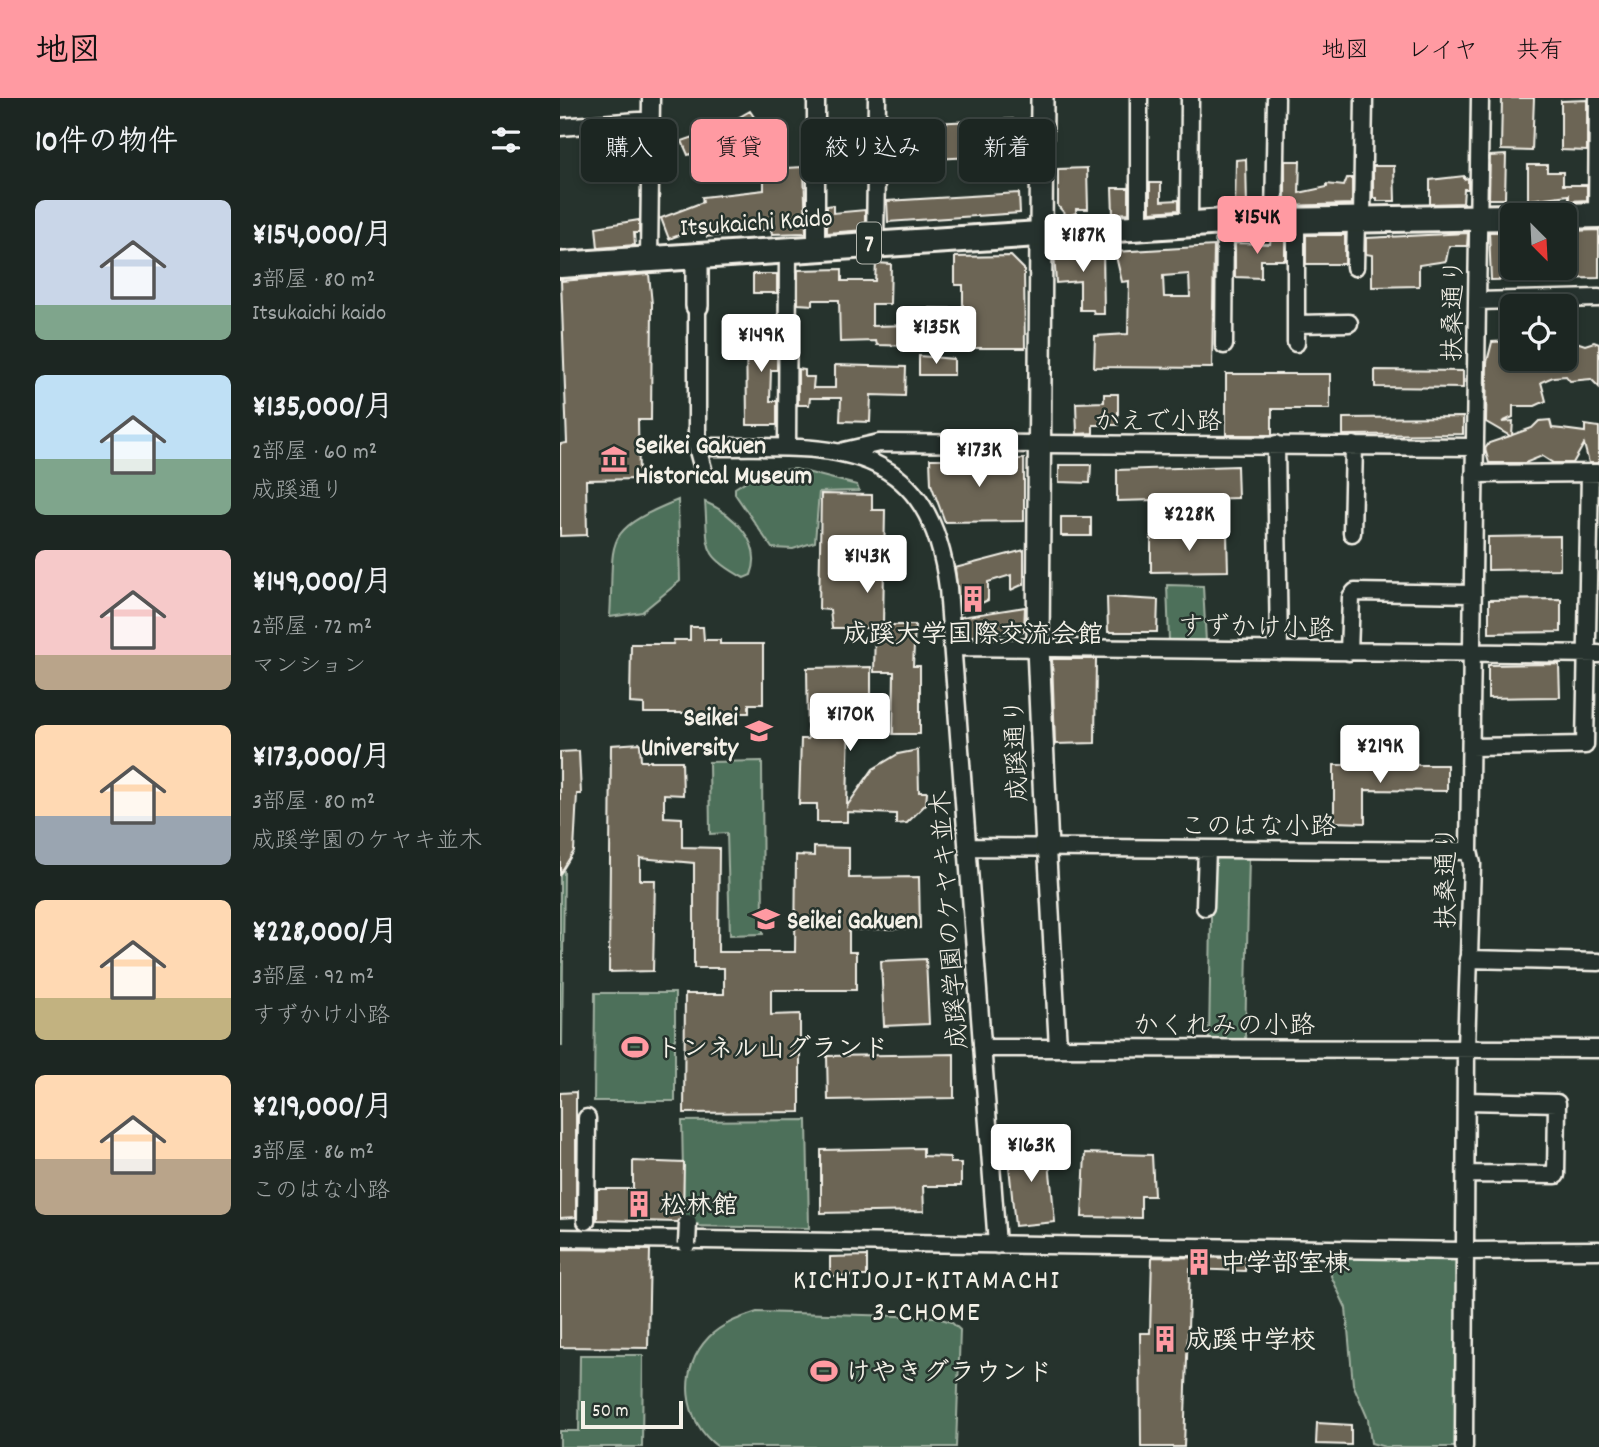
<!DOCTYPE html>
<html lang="ja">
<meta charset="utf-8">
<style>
body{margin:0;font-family:Dekko,"Klee One",sans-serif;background:#252e2a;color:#f1f3f6;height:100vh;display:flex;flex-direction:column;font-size:26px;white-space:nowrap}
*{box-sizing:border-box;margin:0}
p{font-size:23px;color:#a0a5a5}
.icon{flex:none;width:38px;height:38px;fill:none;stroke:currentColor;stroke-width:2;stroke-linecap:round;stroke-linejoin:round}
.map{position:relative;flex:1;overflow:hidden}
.side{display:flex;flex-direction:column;background:#1c2622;width:560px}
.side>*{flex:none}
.top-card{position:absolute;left:21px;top:21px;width:665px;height:63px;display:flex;gap:14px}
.needle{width:46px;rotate:156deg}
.tools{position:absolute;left:940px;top:105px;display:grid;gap:14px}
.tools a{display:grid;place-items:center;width:77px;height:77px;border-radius:10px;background:#1c2622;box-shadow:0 4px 10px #0003,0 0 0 2px #3a4340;font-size:35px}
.scale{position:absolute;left:21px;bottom:18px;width:102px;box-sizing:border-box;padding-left:7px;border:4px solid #f4f1e8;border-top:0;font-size:19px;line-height:24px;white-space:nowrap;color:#f4f1e8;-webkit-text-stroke:5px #26332d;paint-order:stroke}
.price{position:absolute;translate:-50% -60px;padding:0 16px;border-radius:7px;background:#fff;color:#222;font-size:23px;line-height:46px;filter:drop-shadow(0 2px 4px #0008)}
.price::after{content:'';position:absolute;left:50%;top:42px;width:21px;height:16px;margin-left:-10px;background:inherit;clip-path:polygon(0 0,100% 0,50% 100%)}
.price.current{background:#ff9aa2;color:#111}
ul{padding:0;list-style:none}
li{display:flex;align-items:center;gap:21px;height:175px;padding:0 35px}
li span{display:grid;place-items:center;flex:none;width:196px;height:140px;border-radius:10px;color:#555}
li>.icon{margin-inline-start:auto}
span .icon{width:84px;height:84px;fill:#fffc;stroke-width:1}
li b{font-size:30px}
h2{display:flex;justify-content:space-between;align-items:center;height:84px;padding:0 35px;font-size:30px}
.tag{padding:0 24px;border-radius:10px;background:#1c2622;box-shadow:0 4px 10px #0003,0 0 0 2px #3a4340;font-size:24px;line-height:63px}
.tag.current{background:#ff9aa2;color:#111}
header{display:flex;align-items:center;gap:42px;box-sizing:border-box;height:98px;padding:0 35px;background:#ff9aa2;color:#111}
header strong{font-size:33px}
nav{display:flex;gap:38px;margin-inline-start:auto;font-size:24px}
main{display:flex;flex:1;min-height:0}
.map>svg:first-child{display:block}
</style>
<header>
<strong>地図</strong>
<nav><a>地図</a><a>レイヤ</a><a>共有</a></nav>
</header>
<main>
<section class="side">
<h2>10件の物件<svg class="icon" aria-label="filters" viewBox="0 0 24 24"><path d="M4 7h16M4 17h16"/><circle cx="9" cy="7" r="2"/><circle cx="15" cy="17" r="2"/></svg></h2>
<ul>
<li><span style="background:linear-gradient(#c9d6e8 75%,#7fa58c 0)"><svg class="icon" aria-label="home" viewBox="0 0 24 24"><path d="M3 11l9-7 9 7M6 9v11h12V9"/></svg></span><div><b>¥154,000/月</b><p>3部屋 · 80 m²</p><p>Itsukaichi kaido</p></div></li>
<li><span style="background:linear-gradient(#bfe0f5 60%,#7fa58c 0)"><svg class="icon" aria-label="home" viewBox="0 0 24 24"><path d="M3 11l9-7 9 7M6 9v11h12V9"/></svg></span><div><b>¥135,000/月</b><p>2部屋 · 60 m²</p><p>成蹊通り</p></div></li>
<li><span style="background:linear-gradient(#f6c9c9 75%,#b9a48a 0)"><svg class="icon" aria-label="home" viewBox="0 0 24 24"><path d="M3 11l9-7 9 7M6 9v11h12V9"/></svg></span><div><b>¥149,000/月</b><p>2部屋 · 72 m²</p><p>マンション</p></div></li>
<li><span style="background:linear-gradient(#ffd9b3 65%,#9aa5b1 0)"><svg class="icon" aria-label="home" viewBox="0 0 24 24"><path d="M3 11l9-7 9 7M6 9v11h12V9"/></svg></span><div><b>¥173,000/月</b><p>3部屋 · 80 m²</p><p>成蹊学園のケヤキ並木</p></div></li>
<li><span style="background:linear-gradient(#ffd9b3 70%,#c2b280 0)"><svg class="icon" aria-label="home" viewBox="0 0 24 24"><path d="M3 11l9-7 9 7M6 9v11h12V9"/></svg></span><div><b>¥228,000/月</b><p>3部屋 · 92 m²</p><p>すずかけ小路</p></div></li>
<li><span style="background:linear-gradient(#ffd9b3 60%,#b9a48a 0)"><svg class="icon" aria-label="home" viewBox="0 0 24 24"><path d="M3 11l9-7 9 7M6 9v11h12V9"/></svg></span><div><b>¥219,000/月</b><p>3部屋 · 86 m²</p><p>このはな小路</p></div></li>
</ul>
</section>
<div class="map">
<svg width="1039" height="1349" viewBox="0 0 1039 1349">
<rect width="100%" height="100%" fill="#26332d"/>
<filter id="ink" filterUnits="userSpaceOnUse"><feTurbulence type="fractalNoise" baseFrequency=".0143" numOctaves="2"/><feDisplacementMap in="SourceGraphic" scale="14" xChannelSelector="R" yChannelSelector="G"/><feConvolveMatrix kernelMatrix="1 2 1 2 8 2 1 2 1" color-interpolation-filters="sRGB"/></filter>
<g filter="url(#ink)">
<!-- green -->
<path fill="#4e705a" stroke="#a1b0a1" stroke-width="2" d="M235 371 297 387 299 393 259 394 255 444 233 451 212 450 175 396V390L202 373Z
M118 402 120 483 82 514 50 519C55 441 39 434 118 402Z
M145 404C173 416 204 445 191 477L184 480C140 456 149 450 145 404Z
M607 487 643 488 646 544 609 543Z
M202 663 203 836 170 837 167 735 150 736 149 664Z
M689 757 685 945 649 944 652 758Z
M0 773H4L2 947H0Z
M35 895H115V1003H34Z
M247 1022 249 1130 124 1128 122 1023Z
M771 1150 901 1156 897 1349H825L811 1345 808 1321 793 1286 786 1210 771 1178Z
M197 1214 375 1219 391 1224 400 1232 396 1349H158C123 1323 117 1272 149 1239 162 1226 179 1220 197 1214Z
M20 1257H83L82 1349H0V1333H19Z"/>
<!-- building -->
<path fill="#6c6555" stroke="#f4f1e8" stroke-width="2" fill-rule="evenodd" d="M942 0H974L972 53 941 52Z
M1027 2V53L1001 52V3Z
M190 13 196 22 188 28 191 32 160 47 128 57 122 43 160 30Z
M453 21 455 57 332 63 331 27Z
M946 57 945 101H929L930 58Z
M686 61 687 109H675L676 62Z
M725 63H740L739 95 767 89V86L784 88 787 80H792V106L725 108Z
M968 67H987V74H1003V87H1027V102L1009 103V97L968 102Z
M813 68H834L835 103H817V100H813Z
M244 69 246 135 212 136 211 131 147 139 146 127 109 141 101 120 143 104 142 99 204 92V71Z
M527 70 528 111H516V115L507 118 498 108V71Z
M904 78V81L908 80V91H904L903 105 870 106V82Z
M590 85H601V103L619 102V112L590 114Z
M552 90H569V115L553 116Z
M459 95 460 115 328 124 327 103Z
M273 107V115L305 112V132L267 135V108Z
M79 122V135H74L75 147 38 150 36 129Z
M1039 132V180L931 182 929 134H952V170H1004V154H1012L1011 133Z
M908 135 907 148H889L886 163 859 167V188L812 189V157L806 156V140Z
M746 137H785V166H746Z
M711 138H725V162H701V180L675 179V145L710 146Z
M543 147 544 216H534L533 212H520V183L496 185 494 154 498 150Z
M654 148 652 270 534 269 535 238 568 236 569 183 562 184 555 154ZM629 176 630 199H604L603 178Z
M451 158 464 171 465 250H404V235H369V210L403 211V187H395V159Z
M316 165 331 166 330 206H312V228L356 227V248L317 247 316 243 280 244 279 202H253V207L238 206V172L282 171V183H315Z
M89 176 92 206 91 322H78L79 381 26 382 27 437 0 438V346L7 345 1 183Z
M193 176H217V195H193Z
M217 226V272H211L210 303H217V327H187L186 227Z
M1004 240 1025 247 1034 244 1039 246V289L1031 281 1010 283 1006 278 993 279 981 284 986 303 975 308H953V319L942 324 953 323 952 337 972 330 979 323 990 322 992 330 1002 331 1025 334V327L1039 329V365H1029L1024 346 1013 365H993L982 358 965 365H929L925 351 929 345 950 338 926 324 927 264 932 244 952 243V261H1004Z
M359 258 394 261V277H359Z
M275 267 346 269 345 298 311 297 310 324 280 323 281 300H250L249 307H238V271L245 272V279H254L253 290H275Z
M815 272 903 273V290L815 289Z
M666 276H770V311H712V337H666Z
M544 296H558V327H533V335L517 336 516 305 544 304Z
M903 319V336L783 337V320Z
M370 361H464V423L385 424 371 386Z
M499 367H531L530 385 499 384Z
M677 368 678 400 557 403V372Z
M261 396 312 397V412H325L323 527H355L353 568H360V636H333L334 574H314L315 530H272L270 512 259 511Z
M501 419H531V438H501Z
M667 436 668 473 591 474V437Z
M1000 438V471L928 472V439Z
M464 452V486L451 492V477L428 484V502L400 515 395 470Z
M547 499 598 502 597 534H548Z
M1001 501V534L929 535V502Z
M465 509 464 533 402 539 401 519Z
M130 529H143L144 542H160V546H203V606H189V615H84V606L70 605 71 546H113L114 542H130Z
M492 561H536L535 645 495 646Z
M999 566 1000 599 928 600V567Z
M311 569V623L289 624 287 708 313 671 338 656 358 652 359 694H367L366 706 347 725 336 726V716L287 714V724H257V706H239L241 641H248L247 570Z
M80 645 81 663H122L123 697 104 696V719L122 720V749L159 750 158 854H235L236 757 254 758V749L289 750V780L359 779 360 830 289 832V854H296V892H211V917L240 916V1014L124 1015 125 896H164V870H134V765L80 760V782H95L93 873 49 874 51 647Z
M19 653 21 696H17L14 753 0 776V654Z
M774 667H887V693L805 692V725L774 724Z
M366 861 369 926 324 928 321 863Z
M394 956V1000L268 1002 267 958Z
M16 994V1119L0 1120V995Z
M487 1044 495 1124 455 1128 447 1048Z
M363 1050V1058L390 1059V1065H401V1088H363L364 1113 261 1115V1052Z
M525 1055 592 1057 594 1098H581V1120L522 1119Z
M73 1063 124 1065 123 1116 118 1124 37 1122V1091H73Z
M0 1151 90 1152 88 1250 0 1249Z
M307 1158V1178H270V1159Z
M592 1159 686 1160 685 1173 630 1171 624 1349H581L580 1235H590Z
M757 1325 791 1327V1347L756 1346Z"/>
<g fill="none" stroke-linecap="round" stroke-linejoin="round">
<defs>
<path id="street" d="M0 29 91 22
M1037 117 1038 0
M802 121 804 0
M714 124 716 0
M629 126 630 0
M579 129V0
M315 145 317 0
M256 149V0
M89 160 91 0
M795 169 796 122
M917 203 1039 200
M137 208V349L143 371
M736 226 789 225
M736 245V123
M664 247 665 124
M716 346 719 553
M137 349C262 350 368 332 388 490L437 1147
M227 349 228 151
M284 353 319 345 914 349
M914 376 1039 375
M792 435 794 347
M392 549 1039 556
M789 554 791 499 795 494 913 496
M911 649 1025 647 1030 375
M407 749 909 753
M487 751 498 949
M645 809 647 751
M908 861 1039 864
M423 950 1039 951
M906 1076 996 1077 997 1005 907 1003
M26 1123 27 1020
M0 1140 903 1153 1039 1152
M904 1349 906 950 912 766 909 753 920 0"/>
<path id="secondary" d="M482 0 478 550 487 751
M137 157V208"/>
<path id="primary" d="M1004 118 1039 117
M0 167 665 124 952 119"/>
</defs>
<!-- street casing -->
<use href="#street" stroke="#f4f1e8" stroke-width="21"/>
<!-- secondary casing -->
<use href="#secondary" stroke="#f4f1e8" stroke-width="26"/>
<!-- primary casing -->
<use href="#primary" stroke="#f4f1e8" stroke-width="30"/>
<!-- street -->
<use href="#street" stroke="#26332d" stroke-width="16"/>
<!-- secondary -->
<use href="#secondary" stroke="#26332d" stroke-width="21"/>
<!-- primary -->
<use href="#primary" stroke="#26332d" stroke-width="24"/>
<defs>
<path id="street-bridge" d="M127 1146 128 1125"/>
</defs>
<!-- street-bridge casing -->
<use href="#street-bridge" stroke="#f4f1e8" stroke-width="21" stroke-linecap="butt"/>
<!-- street-bridge -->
<use href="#street-bridge" stroke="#26332d" stroke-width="16"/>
</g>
</g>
<!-- icons -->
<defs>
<symbol id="museum-bare" viewBox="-9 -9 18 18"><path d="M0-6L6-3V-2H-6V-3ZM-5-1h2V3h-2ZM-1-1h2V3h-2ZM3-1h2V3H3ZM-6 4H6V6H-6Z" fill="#ff9aa2" stroke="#26332d" stroke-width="2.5" paint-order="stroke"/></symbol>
<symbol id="building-bare" viewBox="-9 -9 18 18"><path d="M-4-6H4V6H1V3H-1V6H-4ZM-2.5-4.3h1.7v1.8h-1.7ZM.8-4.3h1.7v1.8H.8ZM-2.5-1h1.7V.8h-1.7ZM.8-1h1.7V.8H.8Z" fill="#ff9aa2" stroke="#26332d" stroke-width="2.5" paint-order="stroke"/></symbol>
<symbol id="university-bare" viewBox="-9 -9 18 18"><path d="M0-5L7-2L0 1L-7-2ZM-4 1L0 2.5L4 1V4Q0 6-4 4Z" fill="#ff9aa2" stroke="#26332d" stroke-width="2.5" paint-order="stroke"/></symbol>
<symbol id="stadium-bare" viewBox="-9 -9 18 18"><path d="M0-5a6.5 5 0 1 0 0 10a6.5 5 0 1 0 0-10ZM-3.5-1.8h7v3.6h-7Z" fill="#ff9aa2" stroke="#26332d" stroke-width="2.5" paint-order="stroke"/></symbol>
</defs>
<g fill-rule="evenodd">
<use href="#museum-bare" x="35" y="342" width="38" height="38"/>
<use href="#building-bare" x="394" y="482" width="38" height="38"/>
<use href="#university-bare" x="180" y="614" width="38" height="38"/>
<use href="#university-bare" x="187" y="802" width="38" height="38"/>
<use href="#stadium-bare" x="56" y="930" width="38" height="38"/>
<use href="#building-bare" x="60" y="1087" width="38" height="38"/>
<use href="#building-bare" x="620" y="1145" width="38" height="38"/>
<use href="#building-bare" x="586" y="1222" width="38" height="38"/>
<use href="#stadium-bare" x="245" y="1254" width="38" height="38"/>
</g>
<g text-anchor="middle" stroke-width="5" stroke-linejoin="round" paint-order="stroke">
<!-- shield labels -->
<rect fill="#26332d" stroke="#b6b8b0" stroke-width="2" x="297" y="124.5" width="24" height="41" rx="5"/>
<g font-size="24" font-weight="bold" fill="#f4f1e8">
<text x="309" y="153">7</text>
</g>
<!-- street labels -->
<g font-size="26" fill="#f4f1e8" stroke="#26332d">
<text transform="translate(196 123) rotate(-4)" y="9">Itsukaichi Kaido</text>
<text transform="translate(892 212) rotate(-89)" y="9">扶桑通り</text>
<text x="598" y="331">かえで小路</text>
<text transform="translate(696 528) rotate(1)" y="9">すずかけ小路</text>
<text transform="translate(455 652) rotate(-92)" y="9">成蹊通り</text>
<text x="698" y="736">このはな小路</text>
<text transform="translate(885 779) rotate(-90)" y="9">扶桑通り</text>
<text transform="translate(388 822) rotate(-94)" y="9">成蹊学園のケヤキ並木</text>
<text x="664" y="935">かくれみの小路</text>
</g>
<!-- poi labels -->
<g font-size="26" font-weight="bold" fill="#f4f1e8" stroke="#26332d" text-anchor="start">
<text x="75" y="355">Seikei Gakuen<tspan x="75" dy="30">Historical Museum</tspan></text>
<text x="413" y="544" text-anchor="middle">成蹊大学国際交流会館</text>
<text x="178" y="627" text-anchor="end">Seikei<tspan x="178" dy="30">University</tspan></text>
<text x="227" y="830">Seikei Gakuen</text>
<text x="96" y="958">トンネル山グランド</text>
<text x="100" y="1115">松林館</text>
<text x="660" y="1173">中学部室棟</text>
<text x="626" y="1250">成蹊中学校</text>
<text x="285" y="1282">けやきグラウンド</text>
</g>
<!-- neighbourhood labels -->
<g font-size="28" letter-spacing="2" fill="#f4f1e8" stroke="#26332d">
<text x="367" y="1190">KICHIJOJI-KITAMACHI<tspan x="367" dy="32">3-CHOME</tspan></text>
</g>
</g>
</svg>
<div class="tools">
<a><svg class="needle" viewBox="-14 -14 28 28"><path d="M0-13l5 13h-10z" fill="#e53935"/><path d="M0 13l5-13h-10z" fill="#a0a5a5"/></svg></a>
<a><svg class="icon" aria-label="locate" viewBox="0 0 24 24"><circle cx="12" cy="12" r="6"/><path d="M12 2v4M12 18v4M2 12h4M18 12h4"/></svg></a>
</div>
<div class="scale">50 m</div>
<b class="price current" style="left:697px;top:158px">¥154K</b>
<b class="price" style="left:523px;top:176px">¥187K</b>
<b class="price" style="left:376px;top:268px">¥135K</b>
<b class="price" style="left:201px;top:276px">¥149K</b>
<b class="price" style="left:419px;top:391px">¥173K</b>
<b class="price" style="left:629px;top:455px">¥228K</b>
<b class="price" style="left:307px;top:497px">¥143K</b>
<b class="price" style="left:290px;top:655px">¥170K</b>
<b class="price" style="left:820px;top:687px">¥219K</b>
<b class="price" style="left:471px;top:1086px">¥163K</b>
<div class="top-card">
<a class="tag">購入</a>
<a class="tag current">賃貸</a>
<a class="tag">絞り込み</a>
<a class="tag">新着</a>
</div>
</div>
</main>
